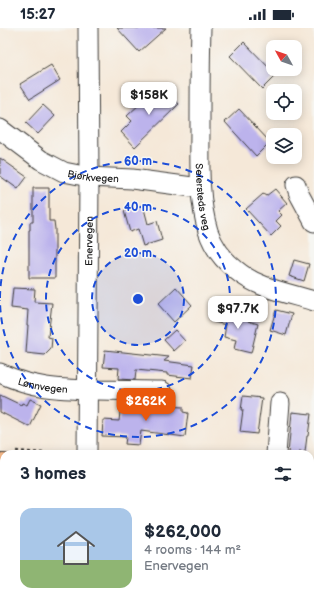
<!DOCTYPE html>
<meta charset="utf-8">
<style>
body{margin:0;font-family:"Balsamiq Sans",sans-serif;background:#f2f2f3;color:#1f2937;height:100vh;display:flex;flex-direction:column;font-size:15px;white-space:nowrap}
*{box-sizing:border-box;margin:0}
p{font-size:13px;color:#747a83}
.icon{flex:none;width:22px;height:22px;fill:none;stroke:currentColor;stroke-width:2;stroke-linecap:round;stroke-linejoin:round}
.map{position:relative;flex:1;overflow:hidden}
.side{position:absolute;left:0px;top:422px;width:314px;height:156px;display:flex;flex-direction:column;background:#fff;border-radius:12px 12px 0 0;box-shadow:0 2px 10px #0003}
.side>*{flex:none}
.needle{width:26px;rotate:310deg}
.buttons{position:absolute;left:266px;top:12px;display:grid;gap:8px}
.buttons a{display:grid;place-items:center;width:36px;height:36px;border-radius:8px;background:#fff;box-shadow:0 2px 10px #0003;font-size:20px}
.price{position:absolute;translate:-50% -34px;padding:0 9px;border-radius:8px;background:#fff;color:#222;font-size:13px;line-height:26px;filter:drop-shadow(0 1px 2px #0008)}
.price::after{content:'';position:absolute;left:50%;top:24px;width:12px;height:9px;margin-left:-6px;background:inherit;clip-path:polygon(0 0,100% 0,50% 100%)}
.price.selected{background:#ea580c;color:#fff}
ul{padding:0;list-style:none}
li{display:flex;align-items:center;gap:12px;height:100px;padding:0 20px}
li+li{border-top:1px solid #e0e1e3}
li span{display:grid;place-items:center;flex:none;width:112px;height:80px;border-radius:12px;color:#555}
li>.icon{margin-inline-start:auto}
span .icon{width:48px;height:48px;fill:#fffc;stroke-width:1}
li b{font-size:17px}
h2{display:flex;justify-content:space-between;align-items:center;height:48px;padding:0 20px;font-size:17px}
.status{display:flex;justify-content:space-between;align-items:center;height:28px;padding:0 20px;background:#fff;direction:ltr}
.status svg{height:11px;fill:currentColor}
.map>svg:first-child{display:block}
</style>
<div class="status"><b>15:27</b><svg viewBox="0 0 49 12"><path d="M0 12V9h3v3zM5 12V6h3v6zM10 12V3h3v9zM15 12V0h3v12zM26 1h20v11H26zM47 4h2v5h-2z"/></svg></div>
<div class="map">
<svg width="314" height="578" viewBox="0 0 314 578">
<rect width="100%" height="100%" fill="#f6f6f2"/>
<filter id="ink" filterUnits="userSpaceOnUse"><feTurbulence type="fractalNoise" baseFrequency=".025" numOctaves="2"/><feDisplacementMap in="SourceGraphic" scale="8" xChannelSelector="R" yChannelSelector="G"/><feConvolveMatrix kernelMatrix="1 2 1 2 8 2 1 2 1" color-interpolation-filters="sRGB"/></filter>
<filter id="wash" filterUnits="userSpaceOnUse"><feTurbulence type="fractalNoise" baseFrequency=".012" numOctaves="4" result="noise"/><feDisplacementMap in="SourceGraphic" scale="16" xChannelSelector="R" yChannelSelector="G"/><feGaussianBlur stdDeviation="0.9" result="paint"/><feColorMatrix in="noise" values="0 0 0 0 0 0 0 0 0 0 0 0 0 0 0 0 0 1.4 0 .05"/><feComposite in="paint" operator="in"/></filter>
<g filter="url(#wash)">
<rect width="100%" height="100%" fill="#f5e8d8"/>
<g id="blocks">
<!-- building -->
<path fill="#bcb3ec" d="M117 0H166L139 24Z
M244 14 276 47 262 61 230 28Z
M51 37 60 52 30 71 20 56Z
M157 60 161 65 165 61 179 76 135 119 121 104 132 93 127 88Z
M43 77 55 88 38 106 26 95Z
M239 81 270 114 256 128 225 94Z
M0 130 27 149 18 161 0 148Z
M33 160H49V193H54L55 201V250H29V202H30V194H33Z
M275 161 287 175 278 183 282 187 276 193 281 198 271 208 246 181 263 166 266 168Z
M143 177 148 196 157 193 162 212 143 218 138 201 130 204 124 183Z
M294 232 309 236 304 253 289 248Z
M176 259 192 277 174 294 158 276Z
M13 260 35 261 34 274 52 275 48 309 52 310 51 321 45 327 26 325 28 297H27L28 282 11 280Z
M276 282 292 286 286 307 270 302Z
M217 283 249 290 248 293 258 296 251 325 234 321 236 312 224 309 226 297 214 294Z
M175 302 185 313 174 323 164 312Z
M105 322 169 329 164 333 194 337 192 350 167 347V345L136 342 135 352 118 351 119 340 103 339Z
M0 367 21 377 22 375 27 377 30 371 41 376 30 399 0 384Z
M243 368 262 370 257 406 240 404 243 382H241Z
M123 374 143 376V377L183 379V384L188 385 185 409 141 403 139 417 125 416 126 409 102 408 103 392 119 393 120 384H122Z
M292 384 311 386 308 408H307L305 424 300 423V426H288Z"/>
</g>
</g>
<g filter="url(#ink)">
<use href="#blocks" fill-opacity="0" stroke="#3d3b38" stroke-width="1"/>
<g fill="none" stroke-linecap="round" stroke-linejoin="round">
<defs>
<g id="minor">
<path id="s1" d="M201 0C200 33 200 67 200 100 200 135 198 169 208 203 213 218 223 232 236 242 257 260 287 265 314 273"/>
<path id="s2" d="M0 101 41 132 64 144 89 149 132 151 200 160"/>
<path d="M296 157 299 166 314 194"/>
<path id="s3" d="M0 345C34 361 61 361 97 362 119 362 141 363 162 363"/>
<path id="s4" d="M87 426 89 149 88 0"/>
<path d="M276 426 280 375"/>
</g>
<path id="major" d="M0 437H4
M310 461 314 462"/>
</defs>
<!-- minor casing -->
<use href="#minor" stroke="#3d3b38" stroke-width="21"/>
<!-- major casing -->
<use href="#major" stroke="#3d3b38" stroke-width="24"/>
<!-- path -->
<path stroke="#3d3b38" stroke-width="2.5" stroke-dasharray="3 3" stroke-linecap="butt" d="M16 423 55 426
M310 528 314 521
M281 578 284 574"/>
<!-- minor -->
<use href="#minor" stroke="#fff" stroke-width="19"/>
<!-- major -->
<use href="#major" stroke="#fabc8b" stroke-width="22"/>
</g>
</g>
<!-- distance rings -->
<circle cx="138" cy="271" r="46" fill="#1d4ed8" fill-opacity=".12"/>
<g fill="none" stroke="#1d4ed8" stroke-width="2" stroke-dasharray="7 5">
<circle cx="138" cy="271" r="46"/>
<circle cx="138" cy="271" r="92"/>
<path d="M0 270A138 138 0 1 1 0 272"/>
</g>
<g text-anchor="middle" stroke-width="3" stroke-linejoin="round" paint-order="stroke">
<!-- street labels -->
<g font-size="10" fill="#1c1c1c" stroke="#f6f6f2">
<text dy="4" stroke="none"><textPath href="#s2" startOffset="107">Bjørkvegen</textPath></text>
<text dy="4" stroke="none"><textPath href="#s1" startOffset="169">Seiersteds veg</textPath></text>
<text dy="4" stroke="none"><textPath href="#s4" startOffset="213">Enervegen</textPath></text>
<text dy="4" stroke="none"><textPath href="#s3" startOffset="45">Lønnvegen</textPath></text>
</g>
</g>
<circle cx="138" cy="271" r="6" fill="#1d4ed8" stroke="#f6f6f2" stroke-width="2"/>
<g font-size="12" text-anchor="middle" font-weight="bold" fill="#1d4ed8" stroke="#f6f6f2" stroke-width="3" stroke-linejoin="round" paint-order="stroke">
<text x="138" y="137">60 m</text>
<text x="138" y="183">40 m</text>
<text x="138" y="229">20 m</text>
</g>
</svg>
<div class="buttons">
<a><svg class="needle" viewBox="-14 -14 28 28"><path d="M0-13l5 13h-10z" fill="#e53935"/><path d="M0 13l5-13h-10z" fill="#747a83"/></svg></a>
<a><svg class="icon" aria-label="locate" viewBox="0 0 24 24"><circle cx="12" cy="12" r="6"/><path d="M12 2v4M12 18v4M2 12h4M18 12h4"/></svg></a>
<a><svg class="icon" aria-label="layers" viewBox="0 0 24 24"><path d="M12 4l9 5-9 5-9-5zM3 14l9 5 9-5"/></svg></a>
</div>
<b class="price" style="left:149px;top:88px">$158K</b>
<b class="price" style="left:238px;top:302px">$97.7K</b>
<b class="price selected" style="left:146px;top:394px">$262K</b>
<section class="side">
<h2>3 homes<svg class="icon" aria-label="filters" viewBox="0 0 24 24"><path d="M4 7h16M4 17h16"/><circle cx="9" cy="7" r="2"/><circle cx="15" cy="17" r="2"/></svg></h2>
<ul>
<li><span style="background:linear-gradient(#a9c7e8 65%,#8fb573 0)"><svg class="icon" aria-label="home" viewBox="0 0 24 24"><path d="M3 11l9-7 9 7M6 9v11h12V9"/></svg></span><div><b>$262,000</b><p>4 rooms · 144 m²</p><p>Enervegen</p></div></li>
</ul>
</section>
</div>
